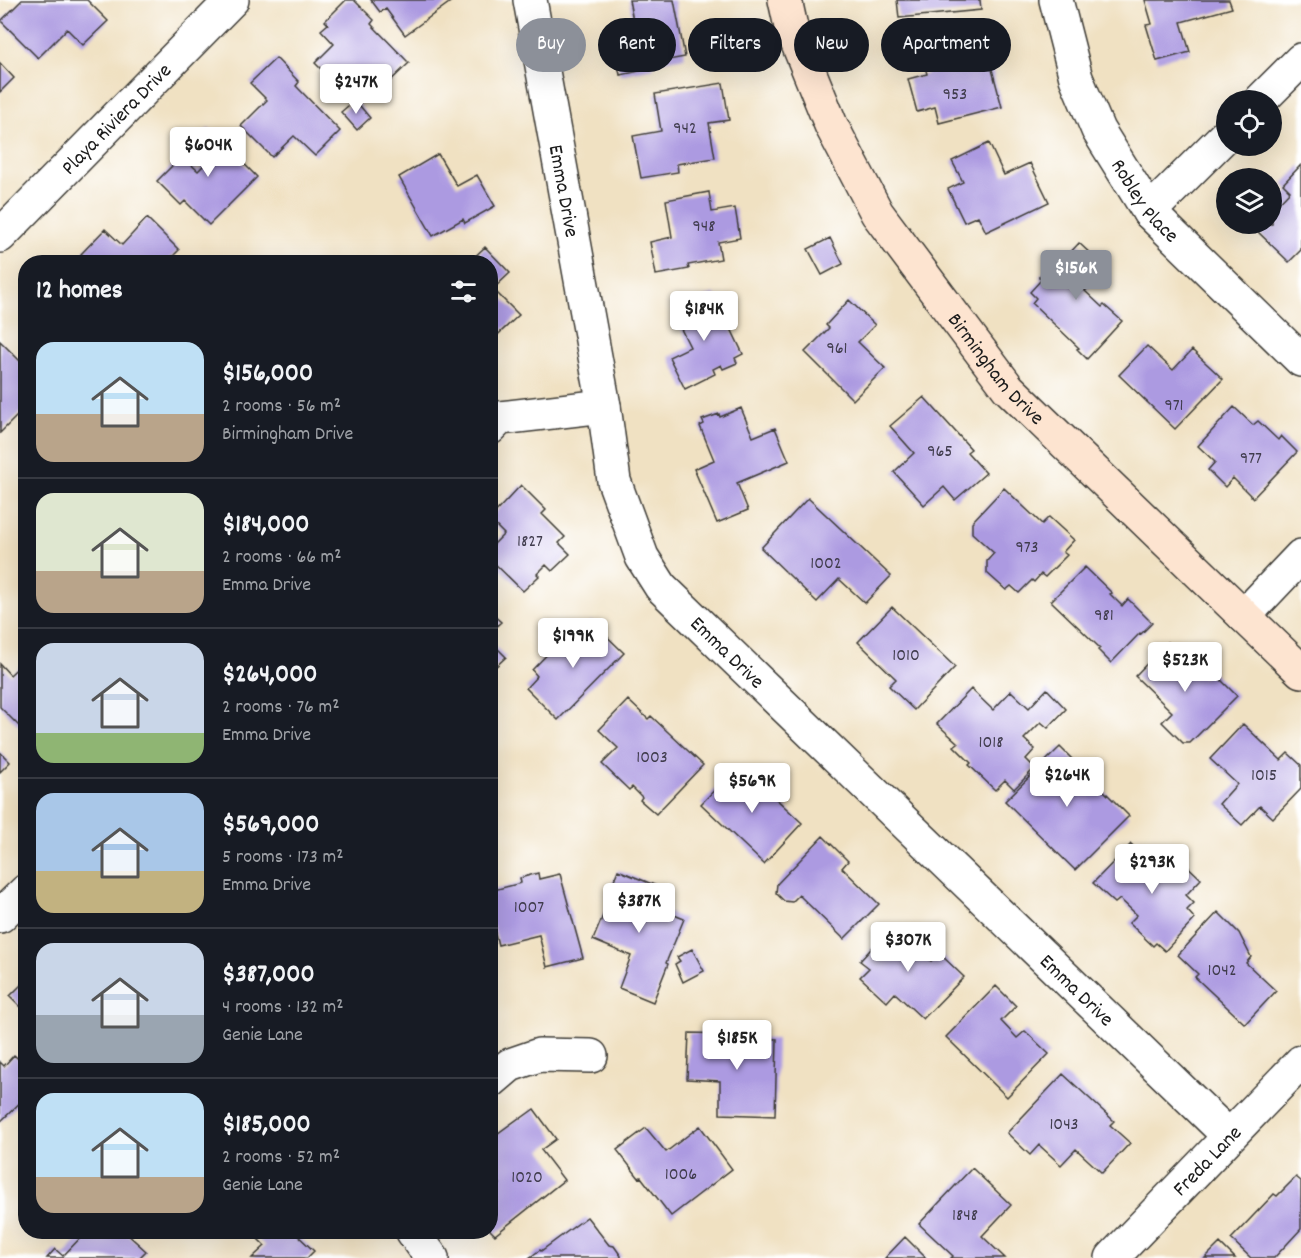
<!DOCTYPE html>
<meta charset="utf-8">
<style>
body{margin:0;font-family:Dekko,sans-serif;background:#20242c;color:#f1f3f6;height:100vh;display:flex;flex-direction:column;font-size:22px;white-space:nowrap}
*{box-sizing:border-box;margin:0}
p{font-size:20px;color:#9ea1a6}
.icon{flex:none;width:33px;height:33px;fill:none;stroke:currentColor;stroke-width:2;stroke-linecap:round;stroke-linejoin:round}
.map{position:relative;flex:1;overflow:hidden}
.sheet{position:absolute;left:18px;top:255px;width:480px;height:984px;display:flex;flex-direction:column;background:#171b24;border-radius:24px;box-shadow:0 6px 24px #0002}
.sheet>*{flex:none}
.hud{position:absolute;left:516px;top:18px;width:570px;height:54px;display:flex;gap:12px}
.buttons{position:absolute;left:1216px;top:90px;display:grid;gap:12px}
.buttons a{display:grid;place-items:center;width:66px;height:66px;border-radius:50%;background:#171b24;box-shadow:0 6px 24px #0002;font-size:30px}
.price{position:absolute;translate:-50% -51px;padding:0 14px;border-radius:6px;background:#fff;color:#222;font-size:20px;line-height:39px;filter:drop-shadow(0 2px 3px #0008)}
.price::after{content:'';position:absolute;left:50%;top:36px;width:18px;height:14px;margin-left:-9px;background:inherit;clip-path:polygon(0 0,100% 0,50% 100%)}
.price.selected{background:#8c9099;color:#fff}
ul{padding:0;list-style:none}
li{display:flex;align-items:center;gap:18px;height:150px;padding:0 18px}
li+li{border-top:2px solid #363941}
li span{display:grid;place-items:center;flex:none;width:168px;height:120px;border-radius:18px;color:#555}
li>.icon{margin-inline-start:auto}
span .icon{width:72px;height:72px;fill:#fffc;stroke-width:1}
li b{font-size:26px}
h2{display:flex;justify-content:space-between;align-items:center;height:72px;padding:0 18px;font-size:26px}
.pill{padding:0 21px;border-radius:27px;background:#171b24;box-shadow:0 6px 24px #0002;font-size:21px;line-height:54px}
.pill.selected{background:#8c9099;color:#fff}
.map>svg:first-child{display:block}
</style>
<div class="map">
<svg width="1301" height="1258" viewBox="0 0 1301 1258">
<rect width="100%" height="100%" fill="#fff"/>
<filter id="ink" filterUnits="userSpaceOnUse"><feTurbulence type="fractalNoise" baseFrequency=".0167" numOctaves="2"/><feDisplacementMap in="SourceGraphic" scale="12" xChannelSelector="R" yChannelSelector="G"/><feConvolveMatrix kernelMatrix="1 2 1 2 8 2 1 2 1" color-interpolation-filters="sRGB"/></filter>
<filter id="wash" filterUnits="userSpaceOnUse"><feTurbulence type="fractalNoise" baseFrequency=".008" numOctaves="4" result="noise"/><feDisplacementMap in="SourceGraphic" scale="24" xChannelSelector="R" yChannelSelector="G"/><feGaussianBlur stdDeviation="1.35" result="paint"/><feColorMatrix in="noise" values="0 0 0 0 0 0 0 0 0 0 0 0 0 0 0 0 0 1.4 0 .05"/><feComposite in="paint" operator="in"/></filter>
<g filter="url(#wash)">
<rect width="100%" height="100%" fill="#f0e1c2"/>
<g id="blocks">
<!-- building -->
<path fill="#ac9ae1" d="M22 0H87L108 21 83 45 67 29 38 58 1 21Z
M346 0H354L374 20 371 24 409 63 384 87 369 72 346 94 315 63 334 44 321 30 328 24 325 21Z
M371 0H453L405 35 386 9 380 12Z
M629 0H674L685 57 652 63 654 68 620 75 613 40 636 36Z
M897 0H980L981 10 899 18Z
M1145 0H1229L1232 8 1181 22 1190 52 1157 61 1146 25 1152 24Z
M722 34 726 53 705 56 703 37Z
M970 36 976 61 989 58 1002 107 939 123 935 107 917 112 908 79 927 74 920 48Z
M276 58 299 82 296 86 340 131 315 156 294 136 272 157 241 126 267 100 250 83Z
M0 63 14 78 0 92Z
M723 83 729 120 709 123 715 158 677 164 678 172 641 178 633 136 661 131 655 94Z
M355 100 370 118 357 130 341 112Z
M209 128 257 177 209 225 185 201 181 205 157 181 182 156 198 171 207 162 191 146Z
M989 143 1004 175 1030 163 1049 202 986 232 978 216 964 222 948 189 963 182 952 161Z
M438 154 457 186 477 175 495 206 465 223 463 219 433 236 399 177Z
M1301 165V250L1289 262 1254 228 1259 224H1272V210L1290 191 1283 184Z
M709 192 712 212 735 208 740 238 718 242 721 259 688 265 689 269 656 275 650 242 672 237 666 200Z
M147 218 179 250 167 262H90L81 254 105 229 122 245Z
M830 238 843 264 822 275 808 249Z
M1079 243 1106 268 1085 291 1102 307 1104 305 1122 321 1087 359 1077 349 1079 348 1032 303 1036 298 1030 292 1042 279 1039 277 1051 265 1055 269Z
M485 247 510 273 493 289 519 315 490 342V262H469Z
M714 293 743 354 735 358 737 363 723 369 721 365 713 369 715 374 685 389 669 357 690 347 673 313Z
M849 300 875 325 858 342 885 368 853 400 805 352 829 328 826 325Z
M0 341 23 364 20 367 26 373V407L0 433Z
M1147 346 1173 370 1192 350 1223 379 1175 429 1119 375Z
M924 397 971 449 967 452 986 473 955 500 944 487 924 505 894 472 914 453 890 426Z
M1234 407 1253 425 1258 421 1278 440 1281 436 1297 452 1253 498 1233 478 1225 487 1208 470 1215 462 1198 446Z
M741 408 753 437 775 428 789 461 737 483 748 510 717 523 694 469 714 460 700 426 704 424 702 420 719 414 720 417Z
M521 485 546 510 542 514 565 537 559 543 570 554 552 571 546 565 537 574 539 576 523 591 490 559V548L504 534 490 520V518Z
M1004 488 1042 524 1049 517 1074 540 1063 552 1067 555 1045 577 1041 574 1034 582 1032 580 1019 593 1011 586 1006 590 987 573V561L994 553 972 533V522Z
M808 498 891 576 865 603 839 579 817 602 761 548Z
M1085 567 1112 593 1110 594 1122 606 1128 599 1152 623 1141 634 1140 633 1111 663 1098 650 1100 648 1051 601Z
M892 607 955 667 914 710 889 686 896 679 858 642Z
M490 612 501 622 490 632Z
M591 621 624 653 558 720 526 688 537 676 532 670 564 637 569 643Z
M490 641 506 657 490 672Z
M1168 642 1170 644 1172 643 1183 654 1182 656 1189 662 1188 663 1203 678 1211 670 1237 696 1190 743H1183L1162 722 1172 712 1135 676Z
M26 660V733L0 707V664L10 675Z
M971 689 993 710 1011 691 1029 708 1047 689 1066 709 1048 728 1041 722 1024 739 1035 749 1026 759 1035 768 1014 789 1005 780 995 790 969 765 971 763 954 746 958 743 937 724Z
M628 700 648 719 651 716 703 765 656 814 640 800 642 797 632 787 629 790 602 764 618 748 599 730Z
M1243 724 1281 760 1288 753 1301 765V789L1273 818 1260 806 1242 825 1219 804 1237 784 1210 759Z
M1060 747 1129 816 1075 870 1005 801Z
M0 752 10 762 0 772Z
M742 767 802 823 764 864 701 804 734 770 736 772Z
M823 836 848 861 842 868 879 904 844 939 799 895 792 902 784 901 776 893 777 884Z
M1131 844 1163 874 1178 857 1201 879 1186 895 1194 903 1187 910 1195 919 1165 951 1156 943 1153 946 1129 923 1137 915 1120 899 1115 903 1093 883Z
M618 870 659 887 652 906 684 919 666 963 668 964 653 1002 619 988 631 956 593 940 611 896 608 895Z
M538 873 539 879 560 874 583 958 547 967 539 935 498 945 493 925 490 926V891L521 883 520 878Z
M1218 912 1239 933 1251 957 1246 963 1276 991 1245 1024 1195 977 1198 974 1178 955Z
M893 925 931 961 939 953 964 977 923 1019 895 993 887 1002 860 977 869 968 860 961Z
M692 949 704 971 683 982 675 964 680 961 677 957Z
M26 980V1012L10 996Z
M996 986 1016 1006 1001 1021 1017 1038 1025 1031 1049 1054 1007 1097 946 1037Z
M689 1033 730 1034V1038L777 1039 775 1116 720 1114V1081L687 1079Z
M14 1055 26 1066V1084L24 1086 26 1088V1097L0 1122V1062L4 1066Z
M1063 1074 1114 1121 1110 1125 1130 1143 1102 1173 1076 1149 1061 1165 1039 1145 1030 1155 1007 1133Z
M534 1109 556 1139 541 1150 564 1180 495 1235 490 1230V1191L500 1184 490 1171V1139L519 1118 520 1119Z
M700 1126 732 1169 671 1216 641 1177 639 1178 617 1150 646 1128 666 1152Z
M972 1168 1011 1205 982 1236 1005 1258H951L953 1256 919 1224Z
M1296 1177 1301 1181V1229L1274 1258H1251L1231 1239 1274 1194 1277 1196Z
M587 1217 609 1245 614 1246 621 1256V1258H529L540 1250 541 1251Z
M86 1232H125L146 1251 139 1258H47L55 1249 63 1256Z
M251 1232H294L314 1251 307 1258H252L265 1246Z
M905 1237 926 1258H885Z
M1220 1243 1235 1258H1205Z"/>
</g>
</g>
<g filter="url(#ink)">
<use href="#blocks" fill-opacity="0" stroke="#3c3a35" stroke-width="1.5"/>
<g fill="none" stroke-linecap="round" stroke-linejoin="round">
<defs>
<g id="minor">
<path id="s1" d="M530 0 604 406 614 481 642 557 661 587 1229 1136"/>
<path id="s2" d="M1056 0 1076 78 1098 130 1149 212 1301 360"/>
<path d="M1261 100 1301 60"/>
<path d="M1149 212 1227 134"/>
<path id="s3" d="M0 236 232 0"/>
<path d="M490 428 500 418 604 406"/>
<path d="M1244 616 1301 556"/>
<path d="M0 916 26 891"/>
<path d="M490 1082 510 1065 539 1055 591 1056"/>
<path d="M413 1232 432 1258"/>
<path id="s4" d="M1112 1258 1301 1062"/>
</g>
<g id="secondary">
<path id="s5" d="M785 0 791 27 831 125 877 213 1008 388 1301 671"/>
</g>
</defs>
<!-- minor casing -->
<use href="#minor" stroke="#3c3a35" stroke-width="36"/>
<!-- secondary casing -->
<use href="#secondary" stroke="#3c3a35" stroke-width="36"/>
<!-- minor -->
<use href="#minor" stroke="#fff" stroke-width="33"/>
<!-- secondary -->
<use href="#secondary" stroke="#fde4d0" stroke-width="33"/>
</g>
</g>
<g text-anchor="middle" stroke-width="4.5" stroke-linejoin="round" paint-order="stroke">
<!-- number labels -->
<g font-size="18" fill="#403c4d">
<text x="955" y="99">953</text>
<text x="685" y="133">942</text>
<text x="704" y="231">948</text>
<text x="837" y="353">961</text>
<text x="1174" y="410">971</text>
<text x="940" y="456">965</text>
<text x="1251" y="463">977</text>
<text x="530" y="546">1827</text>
<text x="1027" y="552">973</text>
<text x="826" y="568">1002</text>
<text x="1104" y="620">981</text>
<text x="906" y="660">1010</text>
<text x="991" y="747">1018</text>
<text x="652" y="762">1003</text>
<text x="1264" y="780">1015</text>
<text x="529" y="912">1007</text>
<text x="1222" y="975">1042</text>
<text x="1064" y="1129">1043</text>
<text x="681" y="1179">1006</text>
<text x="527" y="1182">1020</text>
<text x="965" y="1220">1848</text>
</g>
<!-- street labels -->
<g font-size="21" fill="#1c1c1c" stroke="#fff">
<text dy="7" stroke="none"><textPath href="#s3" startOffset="165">Playa Riviera Drive</textPath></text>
<text dy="7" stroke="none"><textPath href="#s1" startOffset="194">Emma Drive</textPath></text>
<text dy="7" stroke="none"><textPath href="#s2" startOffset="222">Robley Place</textPath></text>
<text dy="7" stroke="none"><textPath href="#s5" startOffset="429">Birmingham Drive</textPath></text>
<text dy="7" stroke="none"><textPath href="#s1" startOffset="698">Emma Drive</textPath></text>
<text dy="7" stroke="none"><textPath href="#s1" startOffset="1184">Emma Drive</textPath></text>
<text dy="7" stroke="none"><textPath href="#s4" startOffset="136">Freda Lane</textPath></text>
</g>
</g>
</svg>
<div class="buttons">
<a><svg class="icon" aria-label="locate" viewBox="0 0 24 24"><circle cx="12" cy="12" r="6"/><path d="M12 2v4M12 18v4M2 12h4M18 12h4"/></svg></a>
<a><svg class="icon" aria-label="layers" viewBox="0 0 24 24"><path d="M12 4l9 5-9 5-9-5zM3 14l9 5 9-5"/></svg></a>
</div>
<b class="price" style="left:356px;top:115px">$247K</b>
<b class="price" style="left:208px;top:178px">$604K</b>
<b class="price selected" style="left:1076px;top:301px">$156K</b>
<b class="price" style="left:704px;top:342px">$184K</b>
<b class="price" style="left:573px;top:669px">$199K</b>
<b class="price" style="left:1185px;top:693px">$523K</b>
<b class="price" style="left:1067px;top:808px">$264K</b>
<b class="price" style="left:752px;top:814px">$569K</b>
<b class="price" style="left:1152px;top:895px">$293K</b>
<b class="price" style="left:639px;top:934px">$387K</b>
<b class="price" style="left:908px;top:973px">$307K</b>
<b class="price" style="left:737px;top:1071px">$185K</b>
<div class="hud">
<a class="pill selected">Buy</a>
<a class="pill">Rent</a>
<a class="pill">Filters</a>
<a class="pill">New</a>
<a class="pill">Apartment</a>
</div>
<section class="sheet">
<h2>12 homes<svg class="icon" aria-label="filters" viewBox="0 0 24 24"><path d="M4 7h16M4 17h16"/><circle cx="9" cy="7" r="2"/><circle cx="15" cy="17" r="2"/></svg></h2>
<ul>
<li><span style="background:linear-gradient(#bfe0f5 60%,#b9a48a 0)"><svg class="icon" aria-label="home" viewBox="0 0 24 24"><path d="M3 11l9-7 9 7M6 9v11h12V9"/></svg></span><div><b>$156,000</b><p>2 rooms · 56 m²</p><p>Birmingham Drive</p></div></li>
<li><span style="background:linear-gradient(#dfe7d0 65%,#b9a48a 0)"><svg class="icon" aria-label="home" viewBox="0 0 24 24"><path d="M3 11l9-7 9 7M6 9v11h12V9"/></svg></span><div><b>$184,000</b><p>2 rooms · 66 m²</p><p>Emma Drive</p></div></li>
<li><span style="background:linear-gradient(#c9d6e8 75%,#8fb573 0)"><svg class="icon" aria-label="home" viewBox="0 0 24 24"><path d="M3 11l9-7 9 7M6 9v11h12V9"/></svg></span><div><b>$264,000</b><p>2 rooms · 76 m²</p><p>Emma Drive</p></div></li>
<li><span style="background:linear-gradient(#a9c7e8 65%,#c2b280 0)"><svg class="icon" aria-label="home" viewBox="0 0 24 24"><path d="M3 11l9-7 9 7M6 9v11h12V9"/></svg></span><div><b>$569,000</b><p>5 rooms · 173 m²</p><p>Emma Drive</p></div></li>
<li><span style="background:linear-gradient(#c9d6e8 60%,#9aa5b1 0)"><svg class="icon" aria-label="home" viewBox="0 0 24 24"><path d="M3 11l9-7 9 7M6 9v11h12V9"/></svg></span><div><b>$387,000</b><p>4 rooms · 132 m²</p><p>Genie Lane</p></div></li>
<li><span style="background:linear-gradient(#bfe0f5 70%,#b9a48a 0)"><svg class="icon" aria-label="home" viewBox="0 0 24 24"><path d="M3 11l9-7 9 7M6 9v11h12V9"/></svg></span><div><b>$185,000</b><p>2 rooms · 52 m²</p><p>Genie Lane</p></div></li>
</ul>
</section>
</div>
